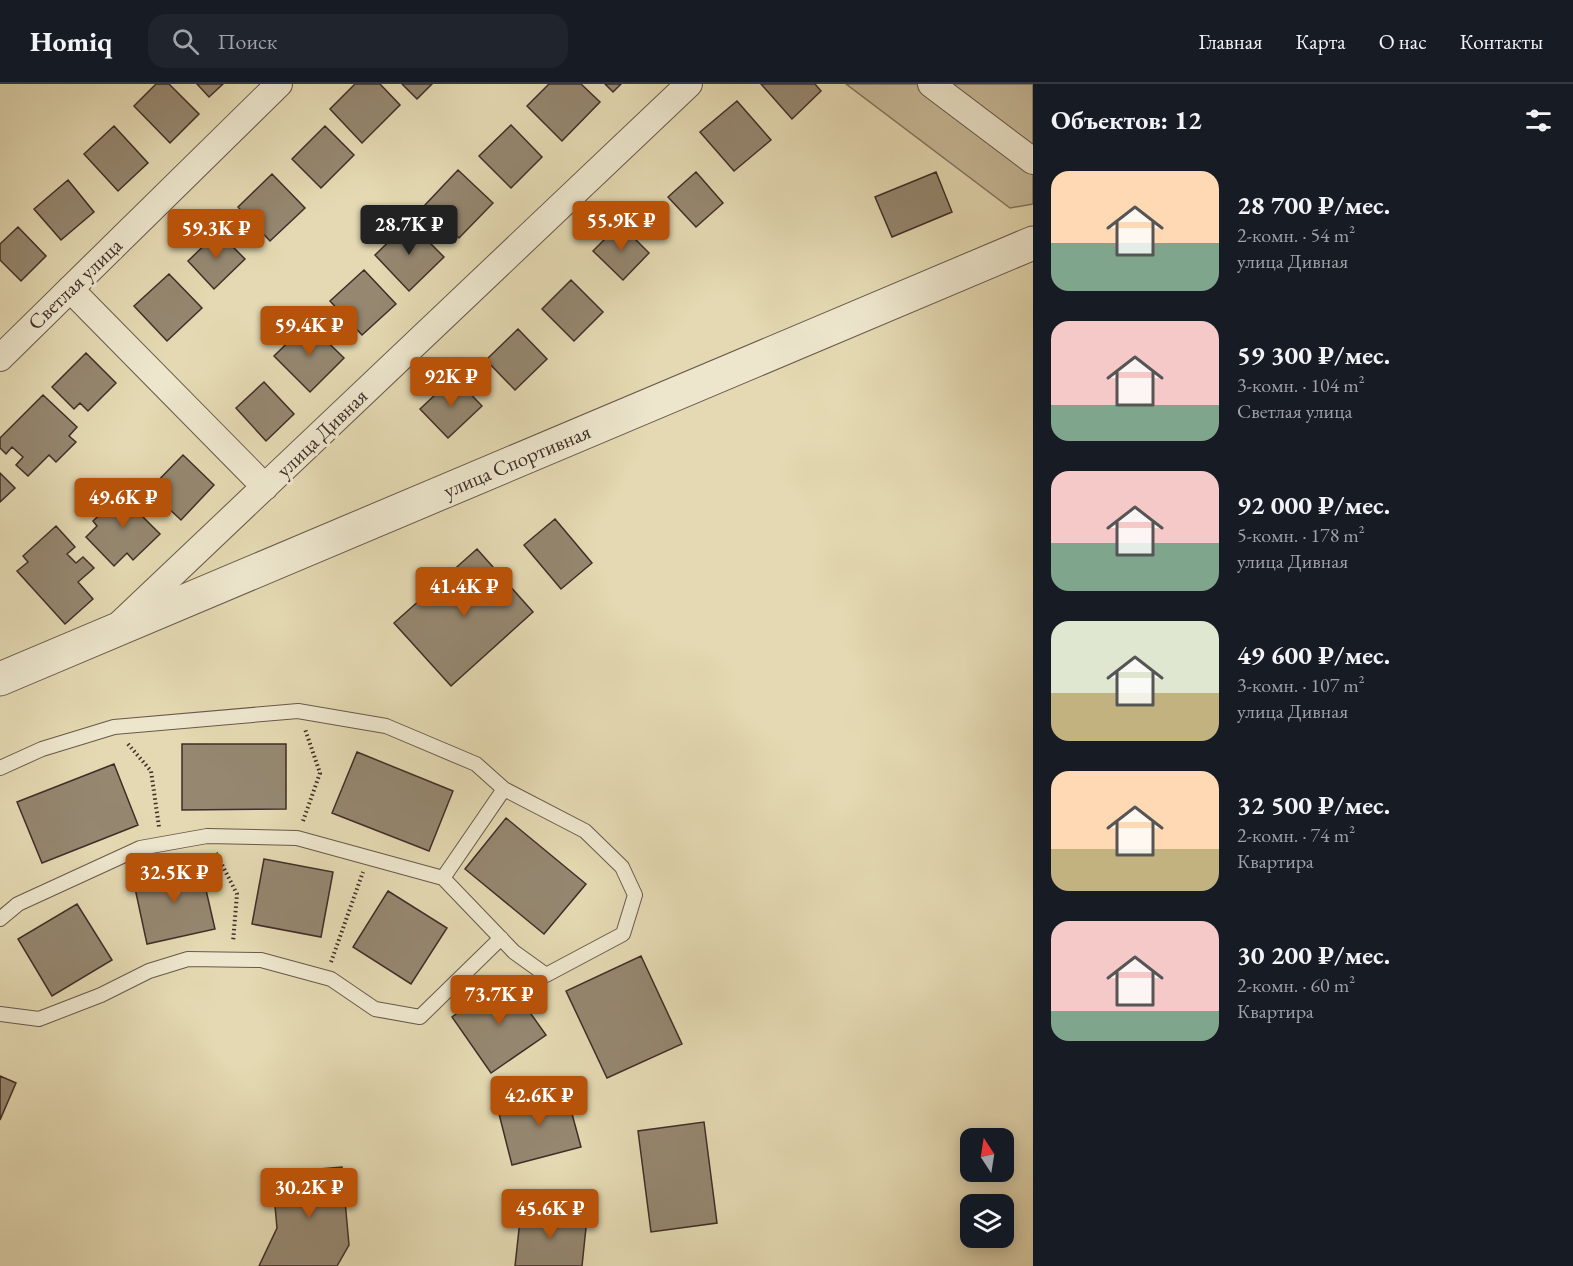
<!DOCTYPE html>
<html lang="ru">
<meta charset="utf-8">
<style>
body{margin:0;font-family:"EB Garamond",serif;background:#20242c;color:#f1f3f6;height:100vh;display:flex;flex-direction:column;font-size:22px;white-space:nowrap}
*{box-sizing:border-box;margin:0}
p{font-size:20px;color:#9ea1a6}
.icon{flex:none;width:33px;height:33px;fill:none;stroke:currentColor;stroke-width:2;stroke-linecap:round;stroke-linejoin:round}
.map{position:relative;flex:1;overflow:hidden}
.side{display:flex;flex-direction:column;background:#171b24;width:540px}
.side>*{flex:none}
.needle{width:39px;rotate:348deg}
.fabs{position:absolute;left:960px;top:1044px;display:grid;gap:12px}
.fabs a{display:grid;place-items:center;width:54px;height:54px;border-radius:12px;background:#171b24;box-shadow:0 3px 15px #0003;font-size:30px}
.price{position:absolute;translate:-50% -51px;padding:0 14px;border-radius:6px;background:#b45309;color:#fff;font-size:20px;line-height:39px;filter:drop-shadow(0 2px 3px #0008)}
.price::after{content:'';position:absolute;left:50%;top:36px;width:18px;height:14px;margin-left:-9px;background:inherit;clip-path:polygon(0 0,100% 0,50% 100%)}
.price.current{background:#222;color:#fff}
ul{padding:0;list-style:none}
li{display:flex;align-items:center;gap:18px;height:150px;padding:0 18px}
li span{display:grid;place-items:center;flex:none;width:168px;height:120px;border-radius:18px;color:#555}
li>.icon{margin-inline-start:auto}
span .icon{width:72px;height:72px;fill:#fffc;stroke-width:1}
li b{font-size:26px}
h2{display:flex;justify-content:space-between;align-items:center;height:72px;padding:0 18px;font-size:26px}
header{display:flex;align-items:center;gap:36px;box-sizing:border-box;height:84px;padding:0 30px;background:#171b24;border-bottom:2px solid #363941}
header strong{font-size:28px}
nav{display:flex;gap:33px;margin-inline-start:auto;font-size:21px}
.search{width:420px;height:54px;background:#20242c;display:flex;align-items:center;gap:15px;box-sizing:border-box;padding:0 21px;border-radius:18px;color:#9ea1a6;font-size:22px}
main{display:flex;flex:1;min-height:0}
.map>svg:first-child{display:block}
</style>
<header>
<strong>Homiq</strong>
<div class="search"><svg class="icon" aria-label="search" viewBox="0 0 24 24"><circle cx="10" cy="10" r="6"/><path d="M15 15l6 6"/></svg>Поиск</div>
<nav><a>Главная</a><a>Карта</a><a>О нас</a><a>Контакты</a></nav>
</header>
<main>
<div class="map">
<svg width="1033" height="1182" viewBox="0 0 1033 1182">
<rect width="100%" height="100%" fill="#e4d9b2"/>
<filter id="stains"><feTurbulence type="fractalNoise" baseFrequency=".00333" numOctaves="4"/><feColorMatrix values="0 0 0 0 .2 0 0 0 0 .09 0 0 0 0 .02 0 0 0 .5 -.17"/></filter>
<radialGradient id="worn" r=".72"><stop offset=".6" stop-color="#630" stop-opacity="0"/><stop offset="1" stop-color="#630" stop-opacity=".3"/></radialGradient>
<!-- green -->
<path fill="#c8bc9b" stroke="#847562" stroke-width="1.5" d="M846 0H1033V120L1010 124Z"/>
<!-- building -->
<path fill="#958770" stroke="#3f2e28" stroke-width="1.5" d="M156 0H169L199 30 170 59 134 22Z
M197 0H223L209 13Z
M355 0H380L400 21 362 59 330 25Z
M402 0H432L417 15Z
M549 0H581L600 18 562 57 527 22Z
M605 0H621L613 8Z
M761 0H815L821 7 792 35Z
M737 17 771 56 734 87 700 48Z
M511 41 542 73 511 104 479 72Z
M114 42 148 79 118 107 84 70Z
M325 42 354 71 321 104 292 75Z
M458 86 493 119 459 154 425 121Z
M696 88 723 119 696 143 668 113Z
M936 88 952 128 892 153 875 113Z
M272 90 305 124 270 157 238 123Z
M68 96 94 128 61 156 34 125Z
M409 138 444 173 409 207 375 171Z
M620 140 649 169 623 196 593 167Z
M18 143 46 172 21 197 0 176V160Z
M218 148 245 175 214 205 188 177Z
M364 186 396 220 362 251 330 217Z
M169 190 202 224 167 257 134 222Z
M571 196 603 228 574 257 542 225Z
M308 239 344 274 310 308 274 272Z
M518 245 547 275 515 306 486 276Z
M86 269 116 299 88 327 80 319 74 325 52 303Z
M454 293 482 322 448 354 420 325Z
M264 298 294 330 266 357 236 324Z
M43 311 77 343 69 352 76 358 56 378 49 371 28 392 16 381 23 373 12 363 6 370 0 364V354Z
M183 371 214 401 181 436 149 406Z
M0 389 15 404 0 418Z
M127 404 148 425 141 431 160 450 133 476 127 469 114 482 86 453 97 442 93 437Z
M555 435 592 479 561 505 524 461Z
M56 442 75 463 67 470 76 479 83 473 94 484 78 498 93 515 65 540 17 487 28 478 23 472Z
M477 465 533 528 451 602 394 539Z
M182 660H286V725L182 726Z
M357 668 453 707 429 767 332 729Z
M114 680 138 741 42 779 17 718Z
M506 734 586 800 544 850 465 785Z
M264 775 333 788 321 853 252 840Z
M200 780 215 845 147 860 133 795Z
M388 807 447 844 411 900 353 863Z
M77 820 112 876 52 912 18 855Z
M641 872 682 960 607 994 566 907Z
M506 895 546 951 491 989 452 933Z
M0 992 16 999 0 1036Z
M565 1004 581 1063 512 1081 497 1022Z
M704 1038 717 1139 651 1148 638 1047Z
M342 1083 349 1161 337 1182H259L277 1144 272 1089Z
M521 1127 587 1134 582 1182H515Z"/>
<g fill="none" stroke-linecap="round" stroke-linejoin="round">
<defs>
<path id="service" d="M0 684 42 665 114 643 298 627 386 642 476 680 504 705 585 747 622 783 635 811 623 850 546 891 514 868 443 794 297 754 207 752 140 764 18 820 0 835
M443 794 504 705
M0 930 39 935 101 911 149 887 188 875 261 876 331 895 375 925 420 933 501 854"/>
<path id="minor" d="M931 0 1033 77
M70 205 265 403
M0 274 279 0
M121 539 689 0"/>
<path id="tertiary" d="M0 595 1033 159"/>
</defs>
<!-- service casing -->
<use href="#service" stroke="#68594a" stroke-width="16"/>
<!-- minor casing -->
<use href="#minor" stroke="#68594a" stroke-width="28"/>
<!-- tertiary casing -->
<use href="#tertiary" stroke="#68594a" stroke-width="35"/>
<!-- path -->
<path stroke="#3f2e28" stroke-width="4" stroke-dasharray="1.5 3" stroke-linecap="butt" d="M128 660 151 687 159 743
M303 737 320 689 305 645
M216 769 237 810 233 858
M331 878 363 788"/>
<!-- service -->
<use href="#service" stroke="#ede6cd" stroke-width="14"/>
<!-- minor -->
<use href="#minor" stroke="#ede6cd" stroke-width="26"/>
<!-- tertiary -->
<use href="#tertiary" stroke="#ede6cd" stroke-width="33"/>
</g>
<g text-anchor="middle" stroke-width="6" stroke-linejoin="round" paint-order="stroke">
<!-- street labels -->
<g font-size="21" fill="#3f2e28" stroke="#ede6cd">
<text transform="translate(75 200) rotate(-44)" y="7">Светлая улица</text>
<text transform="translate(322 349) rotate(-44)" y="7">улица Дивная</text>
<text transform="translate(517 377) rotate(-23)" y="7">улица Спортивная</text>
</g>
</g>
<rect width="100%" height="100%" filter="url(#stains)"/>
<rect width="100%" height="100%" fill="url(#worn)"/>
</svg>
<div class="fabs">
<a><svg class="needle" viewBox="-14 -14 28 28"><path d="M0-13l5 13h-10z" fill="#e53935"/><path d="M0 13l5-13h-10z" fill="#9ea1a6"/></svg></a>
<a><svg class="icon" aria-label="layers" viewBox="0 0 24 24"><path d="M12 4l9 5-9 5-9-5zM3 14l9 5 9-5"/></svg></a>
</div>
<b class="price" style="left:621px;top:168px">55.9K ₽</b>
<b class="price current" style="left:409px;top:172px">28.7K ₽</b>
<b class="price" style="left:216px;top:176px">59.3K ₽</b>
<b class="price" style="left:309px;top:273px">59.4K ₽</b>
<b class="price" style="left:451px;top:324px">92K ₽</b>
<b class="price" style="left:123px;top:445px">49.6K ₽</b>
<b class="price" style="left:464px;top:534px">41.4K ₽</b>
<b class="price" style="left:174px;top:820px">32.5K ₽</b>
<b class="price" style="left:499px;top:942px">73.7K ₽</b>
<b class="price" style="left:539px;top:1043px">42.6K ₽</b>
<b class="price" style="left:309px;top:1135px">30.2K ₽</b>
<b class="price" style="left:550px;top:1156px">45.6K ₽</b>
</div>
<section class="side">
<h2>Объектов: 12<svg class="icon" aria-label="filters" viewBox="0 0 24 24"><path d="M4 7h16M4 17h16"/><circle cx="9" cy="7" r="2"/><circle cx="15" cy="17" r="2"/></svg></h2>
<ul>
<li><span style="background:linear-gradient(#ffd9b3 60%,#7fa58c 0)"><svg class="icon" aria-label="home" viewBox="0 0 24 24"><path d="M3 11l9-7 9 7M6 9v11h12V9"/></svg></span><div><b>28 700 ₽/мес.</b><p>2-комн. · 54 m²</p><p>улица Дивная</p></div></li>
<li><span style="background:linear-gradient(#f6c9c9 70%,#7fa58c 0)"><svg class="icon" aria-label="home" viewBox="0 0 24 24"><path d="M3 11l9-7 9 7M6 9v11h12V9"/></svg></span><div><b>59 300 ₽/мес.</b><p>3-комн. · 104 m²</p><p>Светлая улица</p></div></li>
<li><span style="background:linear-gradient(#f6c9c9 60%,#7fa58c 0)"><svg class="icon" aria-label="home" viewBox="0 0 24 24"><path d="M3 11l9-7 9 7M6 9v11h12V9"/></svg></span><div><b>92 000 ₽/мес.</b><p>5-комн. · 178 m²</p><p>улица Дивная</p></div></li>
<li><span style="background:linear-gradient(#dfe7d0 60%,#c2b280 0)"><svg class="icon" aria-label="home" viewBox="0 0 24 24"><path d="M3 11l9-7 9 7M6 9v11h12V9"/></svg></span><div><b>49 600 ₽/мес.</b><p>3-комн. · 107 m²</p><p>улица Дивная</p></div></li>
<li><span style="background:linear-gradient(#ffd9b3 65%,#c2b280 0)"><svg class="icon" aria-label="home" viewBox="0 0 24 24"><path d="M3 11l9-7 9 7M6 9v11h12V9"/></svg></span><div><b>32 500 ₽/мес.</b><p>2-комн. · 74 m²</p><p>Квартира</p></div></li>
<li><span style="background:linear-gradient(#f6c9c9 75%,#7fa58c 0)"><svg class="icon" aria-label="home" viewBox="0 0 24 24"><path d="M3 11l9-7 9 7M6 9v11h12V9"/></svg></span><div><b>30 200 ₽/мес.</b><p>2-комн. · 60 m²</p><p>Квартира</p></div></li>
</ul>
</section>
</main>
